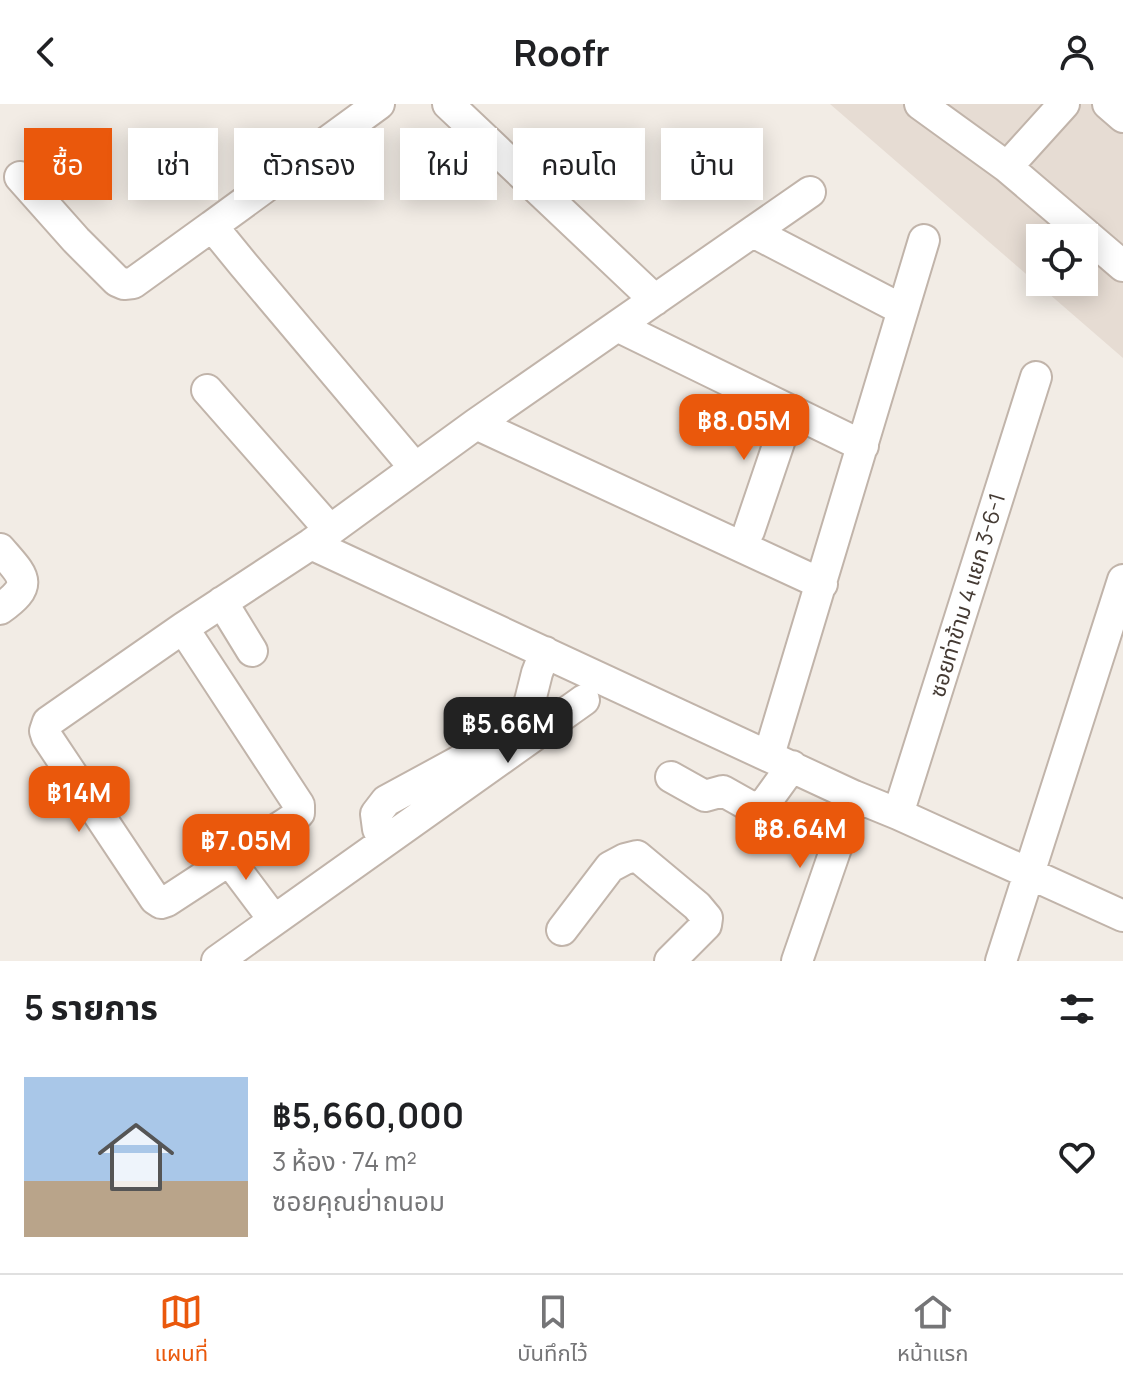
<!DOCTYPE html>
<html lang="th">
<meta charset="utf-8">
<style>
body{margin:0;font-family:Manrope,"Noto Sans Thai",sans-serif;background:#f6f6f6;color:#202124;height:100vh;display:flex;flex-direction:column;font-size:30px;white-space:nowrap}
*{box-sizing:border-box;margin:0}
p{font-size:26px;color:#757577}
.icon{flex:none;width:44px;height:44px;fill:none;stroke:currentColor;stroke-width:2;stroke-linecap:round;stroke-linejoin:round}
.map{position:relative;height:857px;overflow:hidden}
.side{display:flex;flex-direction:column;background:#fff;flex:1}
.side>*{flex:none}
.hud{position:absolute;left:24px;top:24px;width:1076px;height:72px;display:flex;gap:16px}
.controls{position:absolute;left:1026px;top:120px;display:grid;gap:16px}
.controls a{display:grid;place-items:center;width:72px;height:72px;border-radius:0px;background:#fff;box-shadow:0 4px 20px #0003;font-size:40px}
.price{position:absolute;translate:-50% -68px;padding:0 18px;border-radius:16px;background:#ea580c;color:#fff;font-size:26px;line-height:52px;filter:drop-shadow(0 2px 4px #0008)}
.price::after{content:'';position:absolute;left:50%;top:48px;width:24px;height:18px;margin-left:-12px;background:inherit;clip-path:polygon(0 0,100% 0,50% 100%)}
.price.on{background:#222;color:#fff}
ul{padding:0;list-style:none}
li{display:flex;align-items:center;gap:24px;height:200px;padding:0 24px}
li span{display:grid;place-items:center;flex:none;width:224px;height:160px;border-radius:0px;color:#555}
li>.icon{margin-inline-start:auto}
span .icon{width:96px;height:96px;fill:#fffc;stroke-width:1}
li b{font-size:34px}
h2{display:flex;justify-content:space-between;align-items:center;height:96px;padding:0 24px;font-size:34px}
.tag{padding:0 28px;border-radius:0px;background:#fff;box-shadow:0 4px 20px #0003;font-size:28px;line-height:72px}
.tag.on{background:#ea580c;color:#fff}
header{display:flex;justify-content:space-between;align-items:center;height:104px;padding:0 24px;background:#fff;font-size:36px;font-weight:700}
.tab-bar{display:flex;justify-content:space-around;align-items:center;height:112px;border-top:2px solid #e0e0e0;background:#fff;font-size:22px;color:#757577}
.tab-bar a{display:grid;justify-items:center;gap:4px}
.tab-bar .on{color:#ea580c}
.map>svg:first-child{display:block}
</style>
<header><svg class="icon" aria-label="back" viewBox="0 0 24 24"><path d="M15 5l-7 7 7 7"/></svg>Roofr<svg class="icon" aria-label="person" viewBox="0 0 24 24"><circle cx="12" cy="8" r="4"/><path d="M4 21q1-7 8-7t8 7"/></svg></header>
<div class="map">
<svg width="1123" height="857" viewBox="0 0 1123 857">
<rect width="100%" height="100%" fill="#f2ece5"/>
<!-- residential -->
<path fill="#e6dcd3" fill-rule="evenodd" d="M830 0H1123V254ZM1040 134H1084V178H1040Z"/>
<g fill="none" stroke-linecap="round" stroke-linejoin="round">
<defs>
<path id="minor" d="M379 0 212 122 243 160 415 364
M448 0 655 196
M920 0 1007 63 1123 162
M1108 0 1123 13
M1007 63 1064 0
M20 73 76 136 117 177 124 180 133 179 212 122
M753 128 903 206
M617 222 863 342
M207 286 330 426
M476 320 822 480
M749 427 790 306
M311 440 854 692 898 710 1123 812
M0 445C24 473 35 480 0 505
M222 498 252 547
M183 524 299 701V709L294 714 167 797 161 799 155 795 47 633 45 627 48 618 183 524 311 440 476 320 810 88
M769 651 924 136
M671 673 705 692 723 687 755 705 766 698 792 662
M898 710 1036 273
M384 737 378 725 376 710 386 697 511 629 521 619 530 597 537 569 545 548
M229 756 274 816
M562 826 610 763 625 755 637 752 697 802 707 814 706 821 670 857
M217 857 584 596
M797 857 854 692
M1001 857 1123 476"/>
</defs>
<!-- minor casing -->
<use href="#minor" stroke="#c1b4aa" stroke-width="34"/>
<!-- minor -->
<use href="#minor" stroke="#fff" stroke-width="30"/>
</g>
<g text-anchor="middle" stroke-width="6" stroke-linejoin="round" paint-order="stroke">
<!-- street labels -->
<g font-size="22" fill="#453b34" stroke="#fff">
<text transform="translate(967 491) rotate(-73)" y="8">ซอยท่าข้าม 4 แยก 3-6-1</text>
</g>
</g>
</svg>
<div class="controls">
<a><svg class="icon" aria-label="locate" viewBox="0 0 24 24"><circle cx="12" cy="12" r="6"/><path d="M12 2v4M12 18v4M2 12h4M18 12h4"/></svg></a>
</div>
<b class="price" style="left:744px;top:358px">฿8.05M</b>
<b class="price on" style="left:508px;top:661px">฿5.66M</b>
<b class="price" style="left:79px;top:730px">฿14M</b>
<b class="price" style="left:800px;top:766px">฿8.64M</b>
<b class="price" style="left:246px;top:778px">฿7.05M</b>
<div class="hud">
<a class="tag on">ซื้อ</a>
<a class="tag">เช่า</a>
<a class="tag">ตัวกรอง</a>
<a class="tag">ใหม่</a>
<a class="tag">คอนโด</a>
<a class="tag">บ้าน</a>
</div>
</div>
<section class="side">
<h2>5 รายการ<svg class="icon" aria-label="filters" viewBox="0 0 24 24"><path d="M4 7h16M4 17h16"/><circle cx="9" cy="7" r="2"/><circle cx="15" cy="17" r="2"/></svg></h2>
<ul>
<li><span style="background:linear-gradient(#a9c7e8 65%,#b9a48a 0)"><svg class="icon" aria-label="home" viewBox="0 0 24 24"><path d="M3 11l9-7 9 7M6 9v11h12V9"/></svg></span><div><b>฿5,660,000</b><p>3 ห้อง · 74 m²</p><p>ซอยคุณย่าถนอม</p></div><svg class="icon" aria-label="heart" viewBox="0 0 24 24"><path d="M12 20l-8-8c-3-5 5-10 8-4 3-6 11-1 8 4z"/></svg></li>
</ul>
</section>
<nav class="tab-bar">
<a class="on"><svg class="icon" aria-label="map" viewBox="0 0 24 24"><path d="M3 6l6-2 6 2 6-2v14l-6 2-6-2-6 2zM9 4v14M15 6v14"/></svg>แผนที่</a>
<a><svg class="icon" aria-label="saved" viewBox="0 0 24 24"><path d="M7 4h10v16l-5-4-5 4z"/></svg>บันทึกไว้</a>
<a><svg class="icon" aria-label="home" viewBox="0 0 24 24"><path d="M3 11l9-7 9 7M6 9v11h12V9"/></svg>หน้าแรก</a>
</nav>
